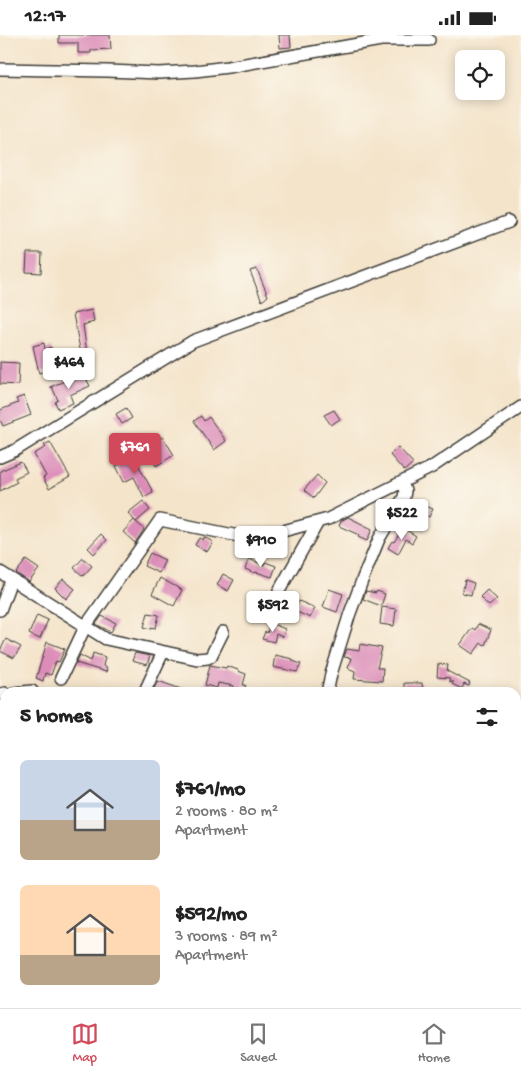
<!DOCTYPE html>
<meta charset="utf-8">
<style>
body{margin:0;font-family:"Gochi Hand",sans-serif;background:#f2f2f2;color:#222;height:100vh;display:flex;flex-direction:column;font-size:19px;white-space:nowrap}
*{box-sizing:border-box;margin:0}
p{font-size:16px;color:#767676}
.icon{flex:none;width:28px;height:28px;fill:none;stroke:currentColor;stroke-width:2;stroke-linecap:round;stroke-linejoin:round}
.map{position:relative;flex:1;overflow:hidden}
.details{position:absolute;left:0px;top:652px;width:521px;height:321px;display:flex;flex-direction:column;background:#fff;border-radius:15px 15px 0 0;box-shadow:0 2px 12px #0003}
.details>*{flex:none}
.fabs{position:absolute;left:455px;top:15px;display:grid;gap:10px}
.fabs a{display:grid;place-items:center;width:50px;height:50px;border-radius:8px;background:#fff;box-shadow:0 2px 12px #0003;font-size:25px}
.price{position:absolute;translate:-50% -42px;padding:0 11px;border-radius:5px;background:#fff;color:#222;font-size:16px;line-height:32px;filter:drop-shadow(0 1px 2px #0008)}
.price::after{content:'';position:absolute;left:50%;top:30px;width:15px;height:11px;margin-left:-8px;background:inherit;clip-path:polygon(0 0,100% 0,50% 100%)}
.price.selected{background:#d1495b;color:#fff}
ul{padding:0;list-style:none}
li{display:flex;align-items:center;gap:15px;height:125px;padding:0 20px}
li span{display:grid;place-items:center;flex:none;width:140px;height:100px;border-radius:8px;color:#555}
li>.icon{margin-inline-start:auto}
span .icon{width:60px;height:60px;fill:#fffc;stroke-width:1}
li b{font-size:21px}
h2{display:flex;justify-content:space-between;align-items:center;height:60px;padding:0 20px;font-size:21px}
.status{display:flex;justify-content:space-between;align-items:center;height:35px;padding:0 25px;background:#fff;direction:ltr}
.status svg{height:14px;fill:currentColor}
.tab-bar{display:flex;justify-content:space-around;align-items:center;height:70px;border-top:1px solid #e0e0e0;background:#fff;font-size:14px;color:#767676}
.tab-bar a{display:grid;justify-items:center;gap:2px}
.tab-bar .selected{color:#d1495b}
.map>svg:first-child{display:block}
</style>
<div class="status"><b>12:17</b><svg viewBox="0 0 49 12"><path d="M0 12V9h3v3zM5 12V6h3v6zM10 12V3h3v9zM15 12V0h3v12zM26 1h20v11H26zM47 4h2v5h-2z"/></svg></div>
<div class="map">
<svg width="521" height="973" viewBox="0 0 521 973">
<rect width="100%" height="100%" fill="#fbf7ec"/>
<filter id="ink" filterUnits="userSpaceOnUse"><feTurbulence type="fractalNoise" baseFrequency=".02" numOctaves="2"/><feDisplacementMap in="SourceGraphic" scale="10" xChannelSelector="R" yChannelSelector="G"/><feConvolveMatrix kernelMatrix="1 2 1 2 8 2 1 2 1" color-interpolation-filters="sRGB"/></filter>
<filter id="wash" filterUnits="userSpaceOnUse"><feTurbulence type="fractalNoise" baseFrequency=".0096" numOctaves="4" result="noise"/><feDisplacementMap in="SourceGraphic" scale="20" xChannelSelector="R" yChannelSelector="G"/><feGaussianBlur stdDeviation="1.12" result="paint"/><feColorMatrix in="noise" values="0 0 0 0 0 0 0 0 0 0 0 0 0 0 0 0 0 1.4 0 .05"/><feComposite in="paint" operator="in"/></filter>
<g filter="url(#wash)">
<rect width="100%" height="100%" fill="#f4e4ca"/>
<g id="blocks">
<!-- building -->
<path fill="#db8cb8" d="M59 0H110L111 14 91 15V18H78V8H59Z
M279 0H290L291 12 280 13Z
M27 218H42L41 238 26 237Z
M257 234 268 261 262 266 250 236Z
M92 275 94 287 83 290 87 318 81 319 73 279Z
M44 308 45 314 51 312 55 334 39 338 33 311Z
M0 327 19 328 18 350 0 349Z
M79 340 80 342 84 340 90 351 70 360 73 368 58 374 55 367 58 365 52 352H50Z
M24 361 31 380 3 391 0 385V375L18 368 16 364Z
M126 373 132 383 122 389 116 379Z
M334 375 340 384 331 390 324 380Z
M201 381 204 386 209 382 226 406 214 415 194 386Z
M163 402 174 420 156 431 145 412Z
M50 407 70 442 49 454 43 443 46 441 34 419 46 412 44 410Z
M398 412 413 428 404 436 390 420Z
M134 422 153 457 144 462 134 442 124 447 116 431Z
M21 427 27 437 15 443 17 447 0 456V436Z
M317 440 325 448 314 463 304 455Z
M143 466 150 475 136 487 128 478Z
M420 469 433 474 429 482 416 476Z
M348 482 372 494 367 506 358 502 359 500 339 491 341 486Z
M134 485 144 494 135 508 123 497Z
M403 493 416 501 412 508 406 504 398 519 388 513 392 506 394 507Z
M101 499 107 505 94 519 88 513Z
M204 502 213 507 207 517 195 510 199 503 203 505Z
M150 518 165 525 159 538 144 531Z
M83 523 92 531 83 541 74 533Z
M249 524 264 530 265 527 276 531 272 542 256 537 255 538 245 534Z
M26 525 39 534 29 547 16 538Z
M223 539 234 545 228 556 217 550Z
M160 543 182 555 174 571 152 559Z
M63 544 75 554 66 564 55 553Z
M465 545 474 548 471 560 462 558Z
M329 554 343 559 337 577 323 572Z
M487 555 497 564 489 571 480 562Z
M366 556 376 558 377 556 385 559 381 571 363 564Z
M299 566 315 573 310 583 295 576Z
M382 572 396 574 394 591 380 589Z
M148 578 159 580 156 593 151 592V594L144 592Z
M37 580 48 585 40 604 29 599Z
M102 581 116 588 111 597 96 589Z
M270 588 285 594 283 602 276 599 274 607 262 604 265 597 267 598Z
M478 589 491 595 485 610 481 608 473 619 460 610 472 593 475 595Z
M6 604 21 612 14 623 0 616Z
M47 607 65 614 59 627 56 626 51 640 45 638 43 646 36 643Z
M360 609 382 613 377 633H383L382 646 354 644 355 636 348 633 351 623 344 622 347 614 359 616Z
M93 618 105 622 103 631 107 634 106 637 76 628 80 620 91 626Z
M135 618 150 621 147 630 132 626Z
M275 620 293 624V626L301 629 297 637 273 632Z
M438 629 448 630 447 636 470 648 469 651 464 649 462 654 452 649 453 647 449 646 450 643 437 642Z
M210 630 226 633 227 631 238 635V636L246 639 243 650H246L243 657 233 654 234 651 218 648 217 653 205 650Z
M158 646 187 656V658H152Z
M404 648H422L423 657H404Z"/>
</g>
</g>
<g filter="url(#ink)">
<use href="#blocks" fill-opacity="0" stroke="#3c3a36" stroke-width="1"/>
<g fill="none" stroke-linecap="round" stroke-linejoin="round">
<defs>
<path id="minor" d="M0 34 107 36 159 38 195 36 228 32 381 5H429
M0 422 14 416 193 306 509 187
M0 537 106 604 197 624 208 623 211 621 223 597
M279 556 318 487
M0 575 11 545
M61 643 85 592 160 485 253 504 328 484 432 432 521 372
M14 658 32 656
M144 658 163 617
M327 658 331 639 350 578 363 543 379 504 404 462 405 456 402 447
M0 659 5 658
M0 791 5 790
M0 887H5
M516 896 521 903
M0 936 5 923
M353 969 357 973
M471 969 474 973
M71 973V969"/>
</defs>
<!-- minor casing -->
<use href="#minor" stroke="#3c3a36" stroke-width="14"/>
<!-- minor -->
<use href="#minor" stroke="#fff" stroke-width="11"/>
</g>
</g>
</svg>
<div class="fabs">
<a><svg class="icon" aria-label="locate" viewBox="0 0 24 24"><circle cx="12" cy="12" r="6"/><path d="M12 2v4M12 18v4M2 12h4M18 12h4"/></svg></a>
</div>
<b class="price" style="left:69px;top:355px">$464</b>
<b class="price selected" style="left:135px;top:440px">$761</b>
<b class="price" style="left:402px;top:506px">$522</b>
<b class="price" style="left:261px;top:533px">$910</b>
<b class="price" style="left:273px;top:598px">$592</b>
<section class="details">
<h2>5 homes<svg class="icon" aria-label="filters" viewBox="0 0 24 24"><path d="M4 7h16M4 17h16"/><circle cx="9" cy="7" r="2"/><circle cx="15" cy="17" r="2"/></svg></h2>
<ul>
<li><span style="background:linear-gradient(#c9d6e8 60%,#b9a48a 0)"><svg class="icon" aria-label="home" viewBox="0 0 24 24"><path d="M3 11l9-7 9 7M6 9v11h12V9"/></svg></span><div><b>$761/mo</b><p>2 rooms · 80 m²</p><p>Apartment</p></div></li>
<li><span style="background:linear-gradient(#ffd9b3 70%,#b9a48a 0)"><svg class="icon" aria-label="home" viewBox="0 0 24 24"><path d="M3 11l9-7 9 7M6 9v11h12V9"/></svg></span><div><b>$592/mo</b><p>3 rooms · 89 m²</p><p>Apartment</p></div></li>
</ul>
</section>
</div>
<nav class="tab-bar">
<a class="selected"><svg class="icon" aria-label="map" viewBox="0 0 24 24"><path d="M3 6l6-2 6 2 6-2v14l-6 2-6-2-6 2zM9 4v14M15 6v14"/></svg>Map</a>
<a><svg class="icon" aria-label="saved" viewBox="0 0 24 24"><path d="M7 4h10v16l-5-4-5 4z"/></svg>Saved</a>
<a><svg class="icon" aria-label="home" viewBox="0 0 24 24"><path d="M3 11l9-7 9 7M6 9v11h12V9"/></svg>Home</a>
</nav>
